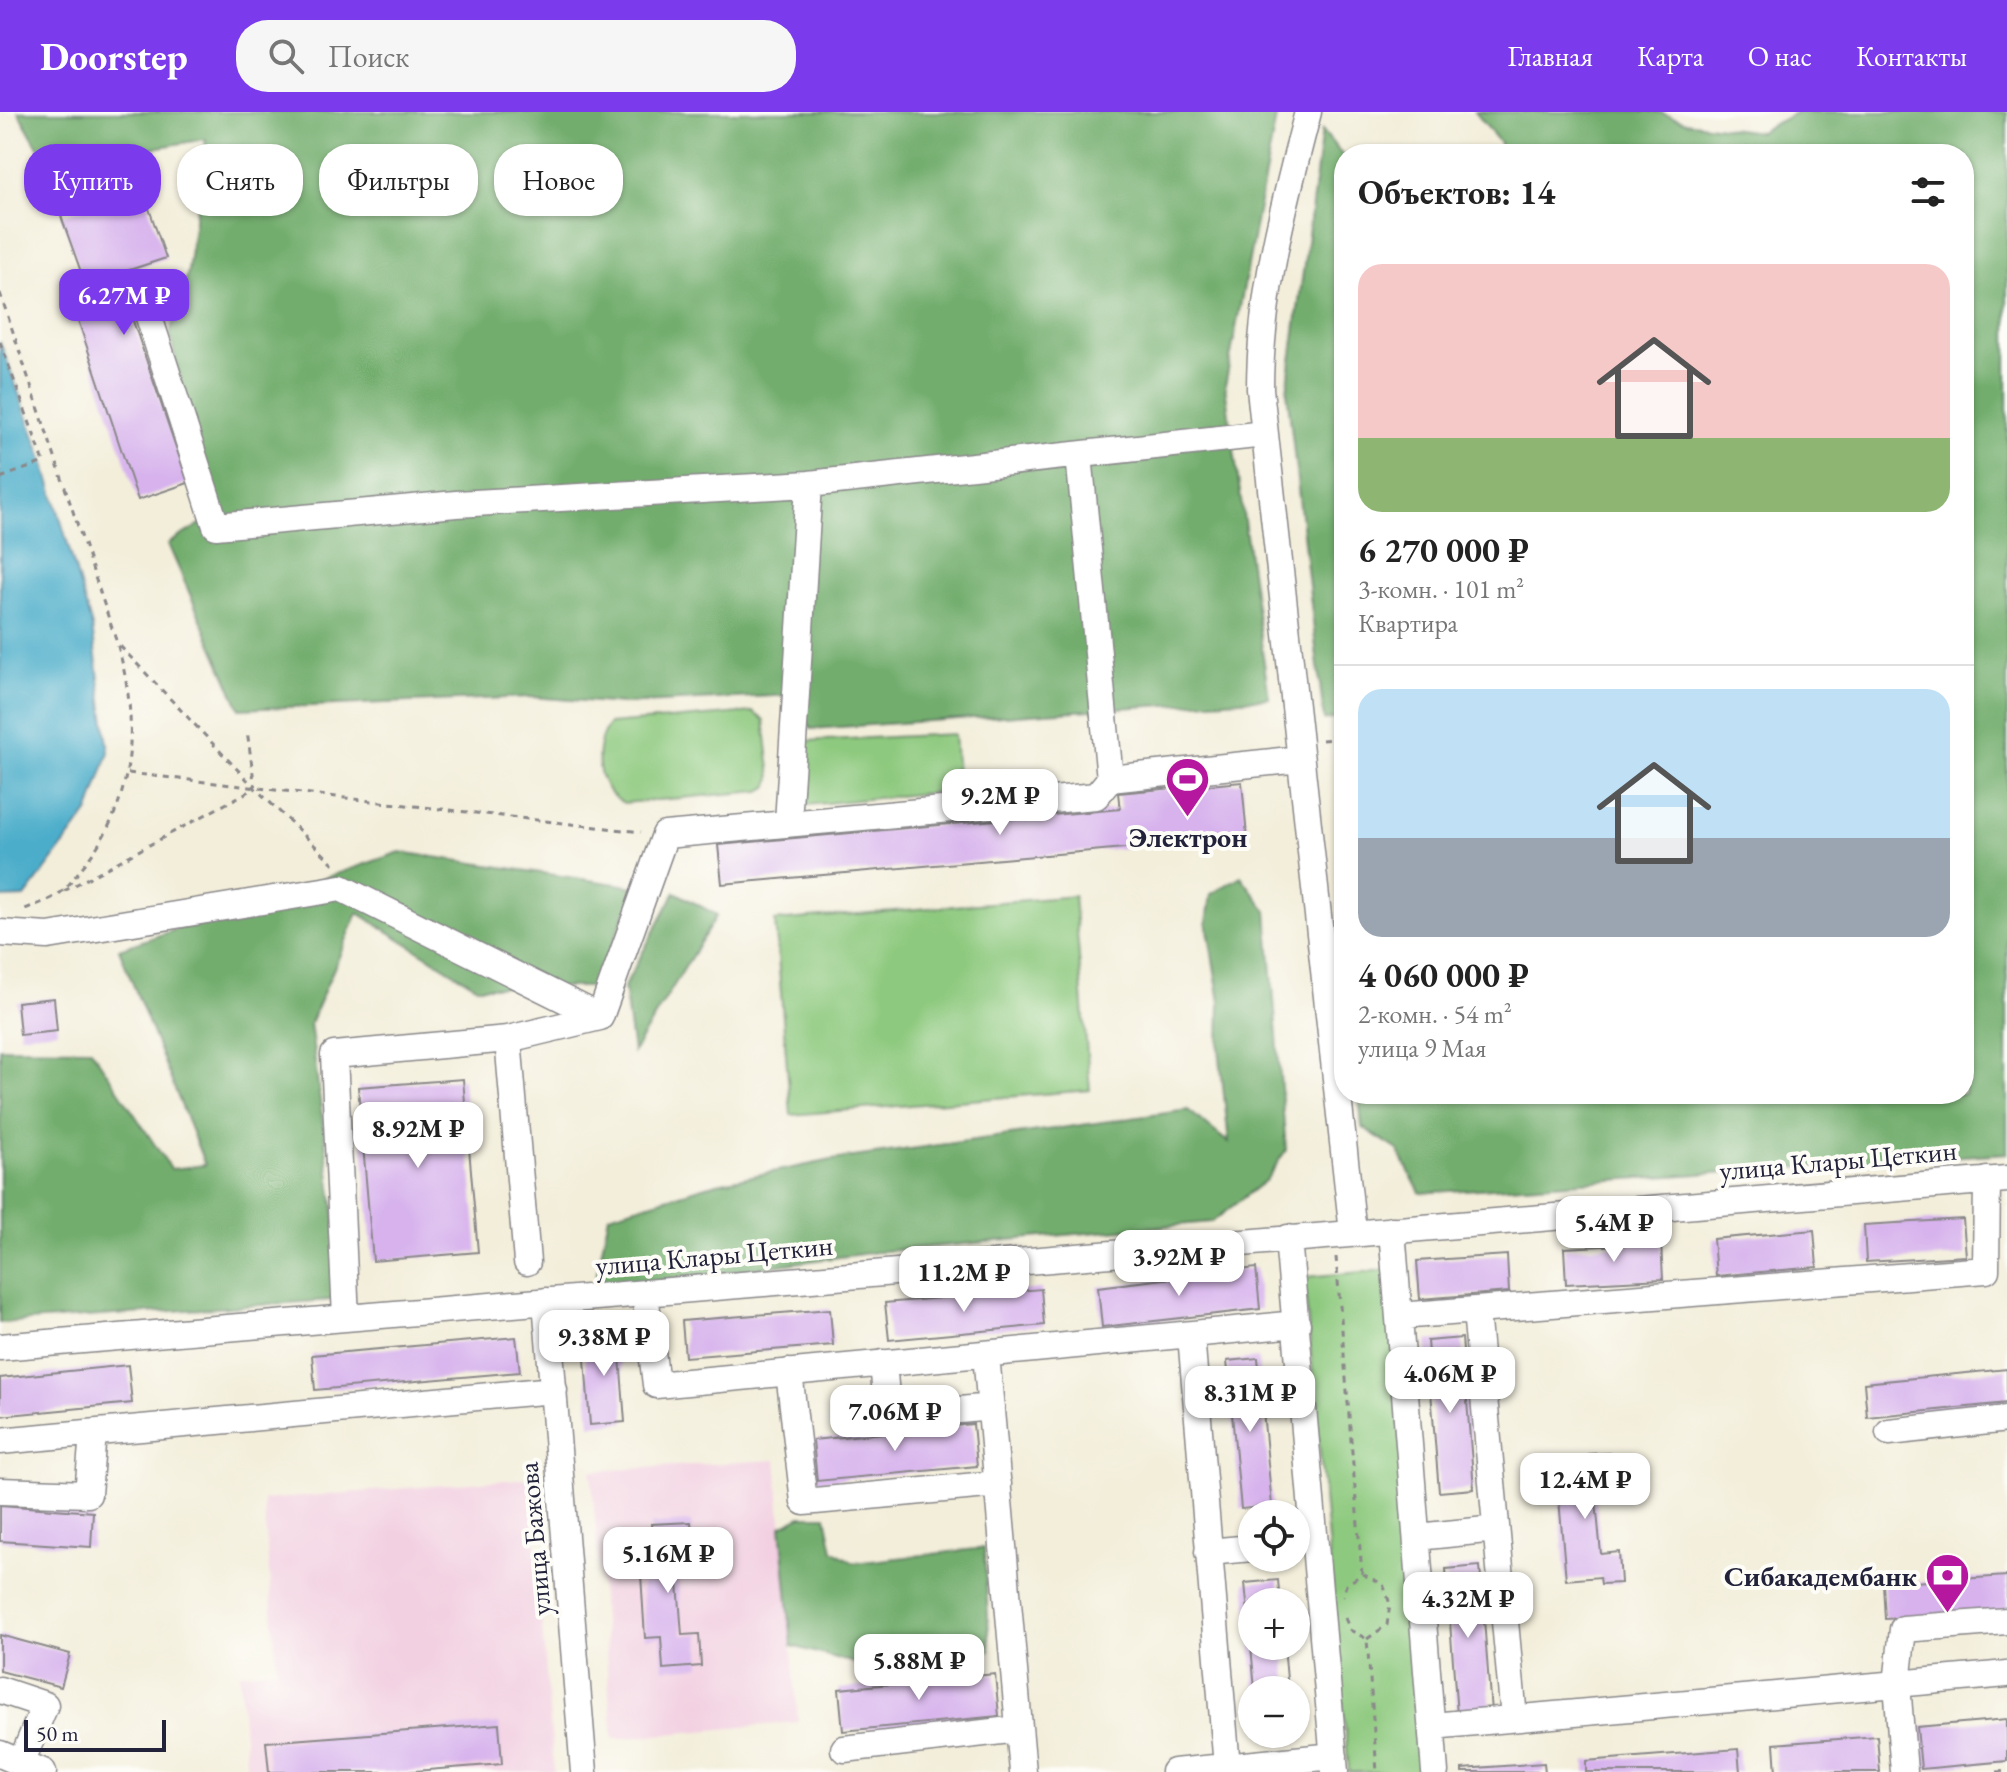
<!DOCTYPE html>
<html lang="ru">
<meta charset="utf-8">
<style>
body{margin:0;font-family:"EB Garamond",serif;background:#f6f6f6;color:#222;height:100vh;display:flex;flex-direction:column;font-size:30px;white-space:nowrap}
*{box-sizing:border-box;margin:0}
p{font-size:26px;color:#767676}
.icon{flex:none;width:44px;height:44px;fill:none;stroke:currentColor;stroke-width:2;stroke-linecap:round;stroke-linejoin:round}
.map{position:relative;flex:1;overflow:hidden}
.sheet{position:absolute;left:1334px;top:32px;width:640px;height:960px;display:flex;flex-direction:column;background:#fff;border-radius:32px;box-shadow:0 2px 6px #0004}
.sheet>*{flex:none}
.guide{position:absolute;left:24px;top:32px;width:760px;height:72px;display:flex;gap:16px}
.controls{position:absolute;left:1238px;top:1388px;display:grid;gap:16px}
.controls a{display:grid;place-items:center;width:72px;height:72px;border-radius:50%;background:#fff;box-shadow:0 2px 6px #0004;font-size:40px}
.scale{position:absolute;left:24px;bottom:20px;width:142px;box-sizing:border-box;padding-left:8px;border:4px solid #22223b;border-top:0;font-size:22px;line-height:28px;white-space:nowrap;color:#22223b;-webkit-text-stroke:6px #fdfcf7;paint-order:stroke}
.price{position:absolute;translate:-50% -68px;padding:0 18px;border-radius:16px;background:#fff;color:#222;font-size:26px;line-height:52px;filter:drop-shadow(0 2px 4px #0008)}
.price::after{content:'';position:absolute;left:50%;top:48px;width:24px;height:18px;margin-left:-12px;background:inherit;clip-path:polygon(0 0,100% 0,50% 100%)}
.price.on{background:#7c3aed;color:#fff}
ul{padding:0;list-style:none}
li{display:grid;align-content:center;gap:16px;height:424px;padding:0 24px}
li+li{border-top:2px solid #e0e0e0}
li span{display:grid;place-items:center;height:248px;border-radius:24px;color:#555}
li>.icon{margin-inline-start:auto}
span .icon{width:144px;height:144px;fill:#fffc;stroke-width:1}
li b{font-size:34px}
h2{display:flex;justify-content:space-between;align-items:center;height:96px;padding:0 24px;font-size:34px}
.chip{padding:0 28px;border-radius:32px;background:#fff;box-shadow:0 2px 6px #0004;font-size:28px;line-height:72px}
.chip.on{background:#7c3aed;color:#fff}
header{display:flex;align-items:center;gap:48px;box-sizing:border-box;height:112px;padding:0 40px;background:#7c3aed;color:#fff}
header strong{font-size:38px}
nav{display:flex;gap:44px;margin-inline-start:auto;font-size:28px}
.search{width:560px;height:72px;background:#f6f6f6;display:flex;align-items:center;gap:20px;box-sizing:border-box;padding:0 28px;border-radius:32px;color:#767676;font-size:30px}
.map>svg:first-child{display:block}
</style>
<header>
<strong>Doorstep</strong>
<div class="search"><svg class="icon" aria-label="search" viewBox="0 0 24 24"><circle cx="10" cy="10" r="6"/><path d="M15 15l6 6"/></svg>Поиск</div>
<nav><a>Главная</a><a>Карта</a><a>О нас</a><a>Контакты</a></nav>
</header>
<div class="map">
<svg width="2007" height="1660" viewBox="0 0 2007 1660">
<rect width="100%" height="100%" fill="#fdfcf7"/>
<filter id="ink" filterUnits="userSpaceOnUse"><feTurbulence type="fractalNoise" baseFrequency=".0125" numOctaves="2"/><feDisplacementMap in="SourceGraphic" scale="16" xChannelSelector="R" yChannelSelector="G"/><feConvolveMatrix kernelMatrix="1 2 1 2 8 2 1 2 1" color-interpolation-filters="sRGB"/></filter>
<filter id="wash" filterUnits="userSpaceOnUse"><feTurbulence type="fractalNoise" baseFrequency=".006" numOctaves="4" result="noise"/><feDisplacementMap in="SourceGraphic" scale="32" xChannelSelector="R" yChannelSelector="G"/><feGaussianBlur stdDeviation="1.8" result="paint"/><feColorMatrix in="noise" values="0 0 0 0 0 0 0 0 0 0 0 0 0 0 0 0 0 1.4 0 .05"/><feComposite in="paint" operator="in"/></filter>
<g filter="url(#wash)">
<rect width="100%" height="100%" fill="#f3eeda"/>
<!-- built -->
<path fill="#f2cfe1" d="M776 1348 798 1610 613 1627 591 1359Z
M530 1366 554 1660H247L239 1561 277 1557 263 1388Z"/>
<!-- green -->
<path fill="#8dc97e" stroke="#58765c" stroke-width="2" d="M753 600 764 608 771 666 769 674 760 679 624 691C596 679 591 635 609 612Z
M954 622 958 678 797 694 804 629Z
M1074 784 1090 978 791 1003 775 809Z
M1386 1158 1429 1660H1349L1304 1165Z"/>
<!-- forest -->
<path fill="#72ad6d" stroke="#4a6854" stroke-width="2" d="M18 0H1277L1225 274 1269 586 811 617 793 583 623 592 531 585 240 597 168 432 210 406 170 221 188 159 206 27 49 54Z
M1475 0H1659L1686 10 1759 20 1797 0H2007V1041L1420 1081 1398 1038 1362 1015 1359 982H1964V42H1501L1500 31Z
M1322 18 1344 45V606L1324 608 1287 279Z
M400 740 636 775 595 875H477L358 801 310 911 342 1160 331 1188 0 1211V936L91 937 171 1057 205 1053 119 837Z
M1241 764 1267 799 1286 1038 1266 1068 1212 1110 885 1139 622 1174 596 1166 609 1103 717 1071 832 1048 1188 998 1229 1031 1219 936 1220 890 1207 811 1211 782Z
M675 780 717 803 633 940 624 875Z
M801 1404H826L833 1438 854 1451 984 1436 990 1539 858 1552 792 1534 781 1414Z"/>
<!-- water -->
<path fill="#4badca" stroke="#366882" stroke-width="2" d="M0 230 44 350 92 515 109 640 89 699 25 785 0 786Z"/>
<g id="blocks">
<!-- building -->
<path fill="#d7b2ed" d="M142 76 166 146 105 166 120 210 132 206 188 371 138 388 77 205 95 199 61 104Z
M1242 670 1247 725 722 772 718 733 1120 697 1118 681Z
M54 886 57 919 20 923 17 890Z
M463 967 478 1140 373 1149 358 975Z
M1963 1107 1966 1144 1866 1150 1864 1113Z
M1814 1118 1817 1155 1716 1164 1713 1127Z
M1661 1131 1663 1167 1566 1172 1564 1136Z
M1507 1143 1509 1180 1420 1187 1417 1149Z
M1256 1156 1260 1197 1102 1215 1098 1175Z
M1041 1177 1044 1213 889 1228 885 1191Z
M830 1197 833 1233 685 1245 682 1209Z
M618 1218 625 1310 590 1313 583 1221Z
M516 1225 520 1260 315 1278 312 1243Z
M1462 1226 1474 1377 1439 1380 1427 1229Z
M1258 1246 1272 1394 1241 1397 1227 1249Z
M128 1253 132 1291 0 1304V1266Z
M2007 1257V1291L1867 1305 1864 1271Z
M973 1312 977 1354 817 1369 813 1328Z
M1609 1341 1612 1366 1594 1368 1601 1442 1619 1440 1621 1471 1601 1472 1600 1465 1566 1468 1556 1352 1590 1349 1589 1342Z
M0 1393 93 1400 91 1435 0 1429Z
M691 1410 694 1444 676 1445 682 1523 699 1522 701 1554 663 1557 661 1525 645 1526 640 1447 654 1446 651 1412Z
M1480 1454 1491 1600 1457 1603 1446 1457Z
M2007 1464V1499L1885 1507 1883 1472Z
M1278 1468 1280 1490H1252L1250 1522 1245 1471Z
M0 1523 70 1542 61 1575 0 1559Z
M1251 1534H1284L1288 1578H1255Z
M995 1562 999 1604 843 1619 839 1577Z
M2007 1607V1649L1921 1657 1917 1615Z
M499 1612 502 1652 402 1660H269L266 1630Z
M1877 1624 1880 1660H1776L1774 1632Z
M1738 1637 1740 1660H1586V1649Z
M1544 1651 1545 1660H1462V1657Z"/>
</g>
</g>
<g filter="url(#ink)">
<use href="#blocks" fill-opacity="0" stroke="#8a888a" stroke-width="2"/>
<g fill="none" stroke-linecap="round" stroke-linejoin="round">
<defs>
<path id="minor" d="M1308 0C1284 92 1260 182 1260 277L1353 1121
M141 180 216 414 456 392 809 372 1265 322
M1079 343 1110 667
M788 711 809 372
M0 821 48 824 341 776 600 905
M508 927 527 1150
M1392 1118 1435 1660
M1288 1126 1335 1660
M645 1181 656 1273 1297 1212
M546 1189 584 1660
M1476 1199 1514 1606
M1399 1204 1986 1158 1987 1068
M346 1206 334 943 508 927 600 905 665 723 1096 684 1110 667 1300 647
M1191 1223 1227 1655
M0 1235 2007 1067
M986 1242 1023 1660
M883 1251 888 1305 991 1295
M789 1260 804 1390 998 1372
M1889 1320 2007 1307
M0 1329 554 1278
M0 1379 88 1382 93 1321
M1417 1425 1496 1417
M1208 1440 1252 1436
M0 1578 45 1593 21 1651
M1432 1614 2007 1562
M844 1637 1019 1617
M0 1642 43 1660
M1174 1660 1334 1644
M1904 1660 1897 1572 1903 1517 2007 1509"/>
</defs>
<!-- minor casing -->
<use href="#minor" stroke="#8a888a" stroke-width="29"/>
<!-- path -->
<path stroke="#8a888a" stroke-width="3" stroke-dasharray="6 6" stroke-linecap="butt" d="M0 181 117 531C140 609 136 688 84 753 77 761 69 775 60 781 50 789 33 793 21 799
M0 230 44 350 0 366
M120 534 255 676 334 752
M1322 628 1344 626
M128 661 641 720
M64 779 255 676 247 618
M1336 1145 1362 1462 1346 1473 1343 1484
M1362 1462 1383 1472 1390 1492 1387 1513 1367 1527
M1345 1506 1350 1518 1367 1527 1377 1660
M1997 1660 2007 1659"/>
<!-- minor -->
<use href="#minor" stroke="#fff" stroke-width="26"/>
</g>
</g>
<!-- icons -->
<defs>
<symbol id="stadium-pin" viewBox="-11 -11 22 30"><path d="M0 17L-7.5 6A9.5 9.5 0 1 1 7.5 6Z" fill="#b5179e" stroke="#fdfcf7"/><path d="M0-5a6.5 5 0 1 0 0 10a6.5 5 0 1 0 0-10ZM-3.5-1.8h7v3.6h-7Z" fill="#fff"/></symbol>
<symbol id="bank-pin" viewBox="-11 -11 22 30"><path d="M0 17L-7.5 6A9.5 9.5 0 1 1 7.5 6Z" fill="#b5179e" stroke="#fdfcf7"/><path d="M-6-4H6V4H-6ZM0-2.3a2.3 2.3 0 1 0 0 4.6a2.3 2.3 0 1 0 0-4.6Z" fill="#fff"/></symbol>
</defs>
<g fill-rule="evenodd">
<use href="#stadium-pin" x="1162" y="642" width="51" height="69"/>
<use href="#bank-pin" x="1922" y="1438" width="51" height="69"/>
</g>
<g text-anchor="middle" stroke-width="8" stroke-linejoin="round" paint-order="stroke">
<!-- poi labels -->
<g font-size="28" font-weight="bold" fill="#22223b" stroke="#fdfcf7">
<text x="1188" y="735">Электрон</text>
<text x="1917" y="1474" text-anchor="end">Сибакадембанк</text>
</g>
<!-- street labels -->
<g font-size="28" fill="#22223b" stroke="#fdfcf7">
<text transform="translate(1838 1048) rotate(-5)" y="10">улица Клары Цеткин</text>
<text transform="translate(714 1143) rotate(-5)" y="10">улица Клары Цеткин</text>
<text transform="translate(534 1427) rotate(-95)" y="10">улица Бажова</text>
</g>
</g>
</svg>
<div class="controls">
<a><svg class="icon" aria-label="locate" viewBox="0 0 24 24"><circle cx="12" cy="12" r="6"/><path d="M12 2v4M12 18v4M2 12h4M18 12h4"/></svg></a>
<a>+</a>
<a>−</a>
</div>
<div class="scale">50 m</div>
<b class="price on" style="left:124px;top:225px">6.27M ₽</b>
<b class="price" style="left:1000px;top:725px">9.2M ₽</b>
<b class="price" style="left:418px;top:1058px">8.92M ₽</b>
<b class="price" style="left:1614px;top:1152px">5.4M ₽</b>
<b class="price" style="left:1179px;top:1186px">3.92M ₽</b>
<b class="price" style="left:964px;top:1202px">11.2M ₽</b>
<b class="price" style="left:604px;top:1266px">9.38M ₽</b>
<b class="price" style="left:1450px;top:1303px">4.06M ₽</b>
<b class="price" style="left:1250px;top:1322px">8.31M ₽</b>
<b class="price" style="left:895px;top:1341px">7.06M ₽</b>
<b class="price" style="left:1585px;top:1409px">12.4M ₽</b>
<b class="price" style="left:668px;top:1483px">5.16M ₽</b>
<b class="price" style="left:1468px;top:1528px">4.32M ₽</b>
<b class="price" style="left:919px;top:1590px">5.88M ₽</b>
<div class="guide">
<a class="chip on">Купить</a>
<a class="chip">Снять</a>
<a class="chip">Фильтры</a>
<a class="chip">Новое</a>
</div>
<section class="sheet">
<h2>Объектов: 14<svg class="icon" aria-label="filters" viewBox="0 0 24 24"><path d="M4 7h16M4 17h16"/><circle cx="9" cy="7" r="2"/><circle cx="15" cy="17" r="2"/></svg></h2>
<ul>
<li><span style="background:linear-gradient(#f6c9c9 70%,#8fb573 0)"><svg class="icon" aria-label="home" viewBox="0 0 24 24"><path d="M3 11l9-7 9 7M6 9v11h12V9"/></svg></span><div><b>6 270 000 ₽</b><p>3-комн. · 101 m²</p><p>Квартира</p></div></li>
<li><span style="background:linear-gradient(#bfe0f5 60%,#9aa5b1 0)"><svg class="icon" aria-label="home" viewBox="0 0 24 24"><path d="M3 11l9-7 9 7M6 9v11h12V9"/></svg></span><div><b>4 060 000 ₽</b><p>2-комн. · 54 m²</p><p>улица 9 Мая</p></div></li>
</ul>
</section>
</div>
